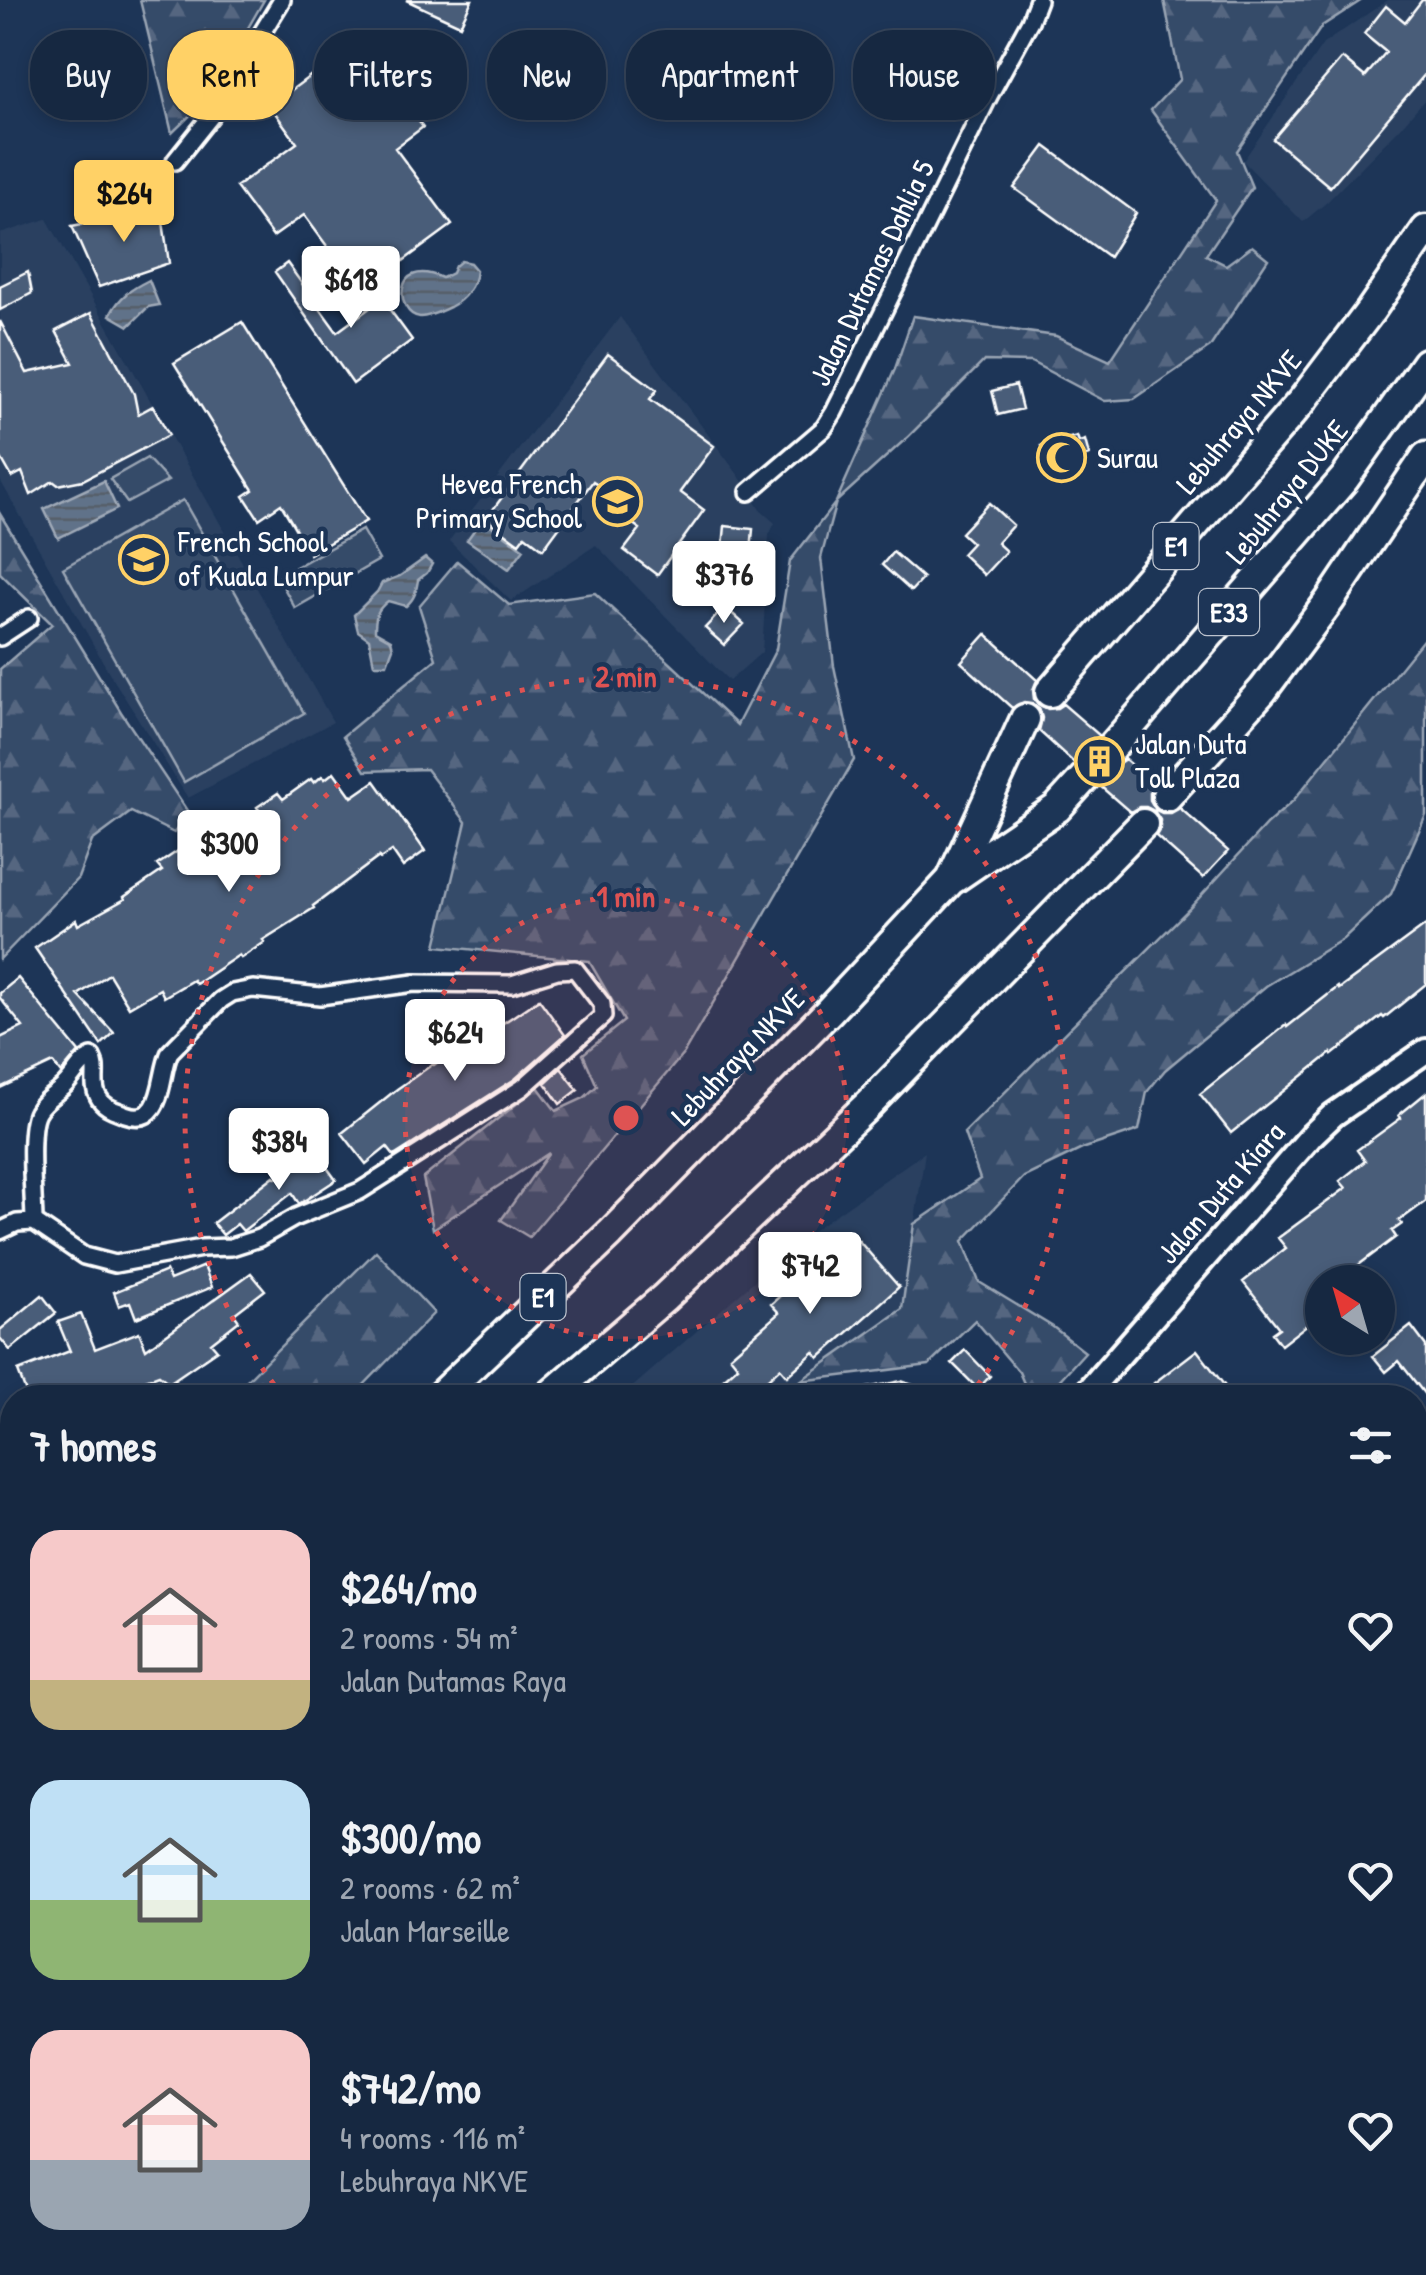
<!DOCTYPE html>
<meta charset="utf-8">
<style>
body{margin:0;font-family:"Patrick Hand",sans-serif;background:#23344c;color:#f1f3f6;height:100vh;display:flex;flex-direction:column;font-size:38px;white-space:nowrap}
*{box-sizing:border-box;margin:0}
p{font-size:32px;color:#9ea6b1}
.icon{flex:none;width:55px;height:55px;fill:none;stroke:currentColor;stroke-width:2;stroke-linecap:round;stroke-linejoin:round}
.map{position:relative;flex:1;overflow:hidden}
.sheet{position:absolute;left:0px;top:1385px;width:1428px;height:890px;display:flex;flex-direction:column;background:#162841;border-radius:40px 40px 0 0;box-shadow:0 5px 15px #0003,0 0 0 2px #35445a}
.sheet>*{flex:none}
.guide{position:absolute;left:30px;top:30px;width:1368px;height:90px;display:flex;gap:20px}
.needle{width:65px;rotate:323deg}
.controls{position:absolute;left:1305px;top:1265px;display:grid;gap:20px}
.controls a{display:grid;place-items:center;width:90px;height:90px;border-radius:50%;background:#162841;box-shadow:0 5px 15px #0003,0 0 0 2px #35445a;font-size:50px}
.price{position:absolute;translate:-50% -85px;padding:0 22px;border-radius:10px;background:#fff;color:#222;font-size:32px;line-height:65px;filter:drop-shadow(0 2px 5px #0008)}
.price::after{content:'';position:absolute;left:50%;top:60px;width:30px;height:22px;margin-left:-15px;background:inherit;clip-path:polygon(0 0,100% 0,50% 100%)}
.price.active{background:#ffd166;color:#111}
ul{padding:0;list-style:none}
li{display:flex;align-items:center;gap:30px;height:250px;padding:0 30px}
li span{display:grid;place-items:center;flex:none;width:280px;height:200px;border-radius:30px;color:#555}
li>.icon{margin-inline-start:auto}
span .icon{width:120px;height:120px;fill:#fffc;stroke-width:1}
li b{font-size:42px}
h2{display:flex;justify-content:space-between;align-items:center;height:120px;padding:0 30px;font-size:42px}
.tag{padding:0 35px;border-radius:40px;background:#162841;box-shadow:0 5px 15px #0003,0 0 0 2px #35445a;font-size:35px;line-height:90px}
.tag.active{background:#ffd166;color:#111}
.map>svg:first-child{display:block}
</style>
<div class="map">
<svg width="1426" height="2275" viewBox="0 0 1426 2275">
<defs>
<pattern id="forest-firs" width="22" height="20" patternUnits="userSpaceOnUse" patternTransform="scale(2.5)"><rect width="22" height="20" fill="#364b69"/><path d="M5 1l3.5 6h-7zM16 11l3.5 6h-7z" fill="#546680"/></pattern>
<pattern id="water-rules" width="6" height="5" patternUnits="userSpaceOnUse" patternTransform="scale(2.5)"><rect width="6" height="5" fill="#617289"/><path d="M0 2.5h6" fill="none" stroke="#555d67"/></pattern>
</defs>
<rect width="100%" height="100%" fill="#1d3557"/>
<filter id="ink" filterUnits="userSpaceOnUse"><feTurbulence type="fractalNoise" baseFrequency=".01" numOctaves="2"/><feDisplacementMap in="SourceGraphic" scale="20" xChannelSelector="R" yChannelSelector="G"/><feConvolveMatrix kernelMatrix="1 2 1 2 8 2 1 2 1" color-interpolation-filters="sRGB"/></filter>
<g filter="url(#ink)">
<!-- built -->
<path fill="#2a4161" d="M1388 0H1426V98L1399 129 1327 202 1303 222 1243 161 1323 44Z
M47 219 333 722 188 798 110 674 0 480V234Z
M620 317 739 476 760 510 775 523 769 535 762 652 729 681 596 545 511 601 449 541Z
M925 1152 902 1309 776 1397 620 1398 808 1234Z
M960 2262H1305L1313 2275H941Z"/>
<!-- forest -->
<path fill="url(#forest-firs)" stroke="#9aa5b4" stroke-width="2.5" d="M140 0H264L207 99 172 133Z
M1164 0H1362L1322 26 1237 151 1252 187 1206 255 1226 265 1252 246 1268 259 1210 347 1134 399 1105 401 1031 362 984 361 909 436 836 502 821 558 834 666 854 760 684 1053 529 1237 501 1220 549 1153 433 1229 423 1178 538 1087 556 1111 584 1098 597 1086 583 1054 624 1021 589 961 436 946 466 822 426 769 365 771 343 736 436 659 419 606 457 561 509 605 595 593 737 725 776 649 790 561 836 502 895 369 913 316 1056 336 1110 361 1216 200 1151 110 1180 79Z
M0 514 121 712 188 812 174 833 131 812 92 841 78 878 0 959V669L52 624 0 573Z
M1426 636V815L1391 894 1343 939 1266 986 1165 1070 1147 1092 1139 1130 1082 1149 1024 1177 963 1241 979 1282 1053 1327 1085 1352 1044 1397H1030L1019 1372 975 1320 929 1365 800 1381 902 1309 914 1224 980 1179 964 1133 1189 909 1267 824 1293 801Z
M376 1251 434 1313 352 1397H230Z
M516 2263H653V2275H534Z"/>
<!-- pitch -->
<path fill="#364b69" stroke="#9aa5b4" stroke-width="2.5" d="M147 458 168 481 127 503 110 479Z
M183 500 304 713 184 782 63 568Z
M362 530 379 560 295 608 278 577Z
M974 2262 1114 2263 1122 2275H954Z"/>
<!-- water -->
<path fill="url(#water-rules)" stroke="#a0aab8" stroke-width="2.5" d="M461 261 470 263 476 270C475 286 464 300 450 307 441 311 430 317 420 317 395 315 392 256 442 278L452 273 455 266Z
M149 280 159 305 148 307 129 326 110 315C120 296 131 289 149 280Z
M104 481 117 509 58 538 44 509Z
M482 519 524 549 509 569 467 540Z
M425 558 432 564 427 573 418 580C416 592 415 598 406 606L388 601C376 610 375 617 375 631L391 640 393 648 387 664H374L369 639 358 631 354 615 377 592 382 583 400 576Z"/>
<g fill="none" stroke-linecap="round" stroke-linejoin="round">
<!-- river -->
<path stroke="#617289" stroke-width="32" d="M0 1523 12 1526
M479 2262 492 2275"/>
</g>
<!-- building -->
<path fill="#4a5d79" stroke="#fff" stroke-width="2.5" d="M406 0H472L460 25Z
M1422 0H1426V73L1330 187 1273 139 1342 58 1365 77 1386 52 1364 34 1386 6 1405 22Z
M357 41 423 127 395 148 452 225 361 292 304 215 273 237 236 187 297 143 270 106Z
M1045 146 1136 213 1109 257 1014 188Z
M161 208 169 263 99 287 72 226Z
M287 263 337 332 382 299 412 340 353 384 275 272Z
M28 272 32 293 0 310V286Z
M91 313 134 394 138 414 153 406 169 435 83 480 58 485 53 481 31 495 22 472 12 477 0 456V321L27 373 73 363 56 331Z
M242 322 366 521 310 554 281 504 259 519 244 496 253 490 174 363Z
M608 354 657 390 650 399 714 446 680 492 704 510 657 575 624 550 640 529 609 506 616 498 593 481 543 549 525 535 519 543 486 519Z
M1016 385 1022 409 998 415 992 391Z
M1077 436 1079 442 1085 440 1089 455 1070 460 1074 474 1056 479 1052 465 1046 466 1041 446Z
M989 503 1013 525 997 543 1006 551 984 575 962 554 972 543 961 533Z
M725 526 753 529 750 561 732 559 733 548 723 547Z
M893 552 923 578 911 591 882 565Z
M725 607 744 624 724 645 705 628Z
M986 634 1037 680 1033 690 1034 699 1038 704 1048 709 1057 708 1063 704 1099 735 1095 745 1096 754 1100 760 1110 764 1119 763 1125 759 1154 784 1150 791V800L1156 810 1162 813H1171L1180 808 1228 851 1203 878 1156 836 1160 829V820L1154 811 1146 807H1139L1130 812 1100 786 1104 780V771L1098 762 1092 758H1083L1074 763 1039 731 1042 718 1039 708 1031 703 1024 702 1012 708 961 662Z
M334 772 352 797 375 781 425 851 403 867 392 851 380 859 379 857 313 906 314 908 263 940 265 942 241 958 239 955 196 984 193 980 164 997 160 989 129 1007 109 974 78 995 114 1033 101 1045 35 948 76 920 78 925 125 899 124 897 162 871 157 865 181 849 189 861 261 813 257 807 278 793 283 799 311 779 314 783 322 776 325 779Z
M1426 925V984L1384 1018 1382 1016 1332 1055 1331 1053 1231 1133 1200 1094 1286 1025 1287 1027 1338 987 1339 989Z
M18 978 79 1052 61 1073 53 1063 0 1088V1038L23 1027 0 998V993Z
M539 999 565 1035 515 1079 394 1156 387 1147 366 1164 342 1133 397 1089 433 1064 434 1065 479 1034 481 1038Z
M561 1068 578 1090 560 1104 545 1083Z
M1426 1093V1201L1399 1221 1402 1224 1392 1231 1396 1237 1356 1267 1358 1269 1340 1282H1322V1313L1281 1345 1272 1333 1279 1328 1243 1282 1286 1248 1278 1238 1346 1188 1340 1181 1365 1161 1357 1150 1401 1118 1399 1115Z
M315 1151 336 1180 299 1204 292 1193 243 1231 237 1224 223 1235 213 1223 274 1176 276 1178Z
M851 1232 899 1287 819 1358 814 1352 787 1376 780 1368 747 1398H702L738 1366 730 1356 779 1313 771 1304Z
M204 1266 212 1287 136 1318 130 1302 119 1306 114 1292 166 1271 170 1280Z
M251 1273 265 1290 234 1314 239 1321 211 1343 217 1350 169 1383 159 1375 127 1387 132 1398H28L18 1371 70 1351 58 1322 81 1314 95 1349 139 1332 146 1349Z
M42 1295 56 1313 10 1350 0 1338V1330Z
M1411 1326 1426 1346V1396L1399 1361 1386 1372 1373 1356Z
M965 1350 990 1376 978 1389 952 1363Z
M1197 1350 1234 1398H1145L1157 1388 1154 1383Z
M901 1381 945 1396V1398H853L852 1391Z"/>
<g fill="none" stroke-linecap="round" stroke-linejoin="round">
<defs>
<path id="street" d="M175 161 211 116 282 0
M749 492 824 428 834 412 989 96 1030 21 1038 0
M0 637 29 618
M0 1231 17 1223 34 1222 84 1256 115 1264 202 1248 231 1247 259 1238 296 1217 360 1191 522 1088 603 1016 602 1004 575 969 557 970 512 984 414 983 320 996 253 989 232 993 221 1000 170 1052C159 1074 165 1128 125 1114 114 1110 103 1107 98 1096 91 1084 99 1069 92 1057 80 1062 75 1075 65 1085 56 1094 43 1100 37 1112 27 1130 34 1198 34 1222
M0 1633 12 1632
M1415 1895 1426 1887
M1415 1928 1426 1919
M0 2104 12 2096"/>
<path id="secondary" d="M1082 1398 1313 1134 1333 1115 1426 1051
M0 1554 6 1591 12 1614
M1338 2262 1346 2275
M303 2275 304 2262"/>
<path id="highway" d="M1050 692 1302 401 1371 310 1426 230
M1112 747 1345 478 1426 363
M1167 796 1263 690 1330 600 1426 457
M953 879 1057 808 1087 775
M438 1398 610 1234 829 1011 951 880 1025 719
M547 1398 664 1298 868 1105 1143 824
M0 1730 12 1721
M0 1788 12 1779"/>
</defs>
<!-- street casing -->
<use href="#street" stroke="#fff" stroke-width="22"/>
<!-- secondary casing -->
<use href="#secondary" stroke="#fff" stroke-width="30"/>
<!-- highway casing -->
<use href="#highway" stroke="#fff" stroke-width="35"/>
<!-- street -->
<use href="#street" stroke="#1d3557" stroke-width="15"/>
<!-- secondary -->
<use href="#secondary" stroke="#1d3557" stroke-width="22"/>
<!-- highway -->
<use href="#highway" stroke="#1d3557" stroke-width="28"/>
</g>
</g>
<!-- distance rings -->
<circle cx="626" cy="1118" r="221" fill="#de5353" fill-opacity=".12"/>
<g fill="none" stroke="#de5353" stroke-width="5" stroke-dasharray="5 10">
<circle cx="626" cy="1118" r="221"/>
<path d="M283 1396A441 441 0 1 1 969 1396"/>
</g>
<!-- icons -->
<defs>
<symbol id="mosque-ring" viewBox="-11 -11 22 22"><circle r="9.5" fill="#1d3557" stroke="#ffd166" stroke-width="1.5"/><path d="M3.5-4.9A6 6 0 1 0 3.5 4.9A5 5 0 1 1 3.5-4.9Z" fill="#ffd166"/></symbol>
<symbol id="school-ring" viewBox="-11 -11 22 22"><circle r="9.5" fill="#1d3557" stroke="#ffd166" stroke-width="1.5"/><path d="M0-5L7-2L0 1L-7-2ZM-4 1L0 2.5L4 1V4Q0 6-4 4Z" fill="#ffd166"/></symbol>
<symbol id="building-ring" viewBox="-11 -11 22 22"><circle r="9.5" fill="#1d3557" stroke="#ffd166" stroke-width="1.5"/><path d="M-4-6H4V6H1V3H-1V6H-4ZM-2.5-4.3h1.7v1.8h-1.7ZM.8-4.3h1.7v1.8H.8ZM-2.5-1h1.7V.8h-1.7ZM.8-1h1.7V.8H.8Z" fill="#ffd166"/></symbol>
</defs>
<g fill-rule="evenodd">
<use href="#mosque-ring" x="1034" y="430" width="55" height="55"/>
<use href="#school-ring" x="590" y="474" width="55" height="55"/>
<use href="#school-ring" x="116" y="532" width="55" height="55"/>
<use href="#building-ring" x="1072" y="734" width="55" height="55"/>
</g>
<g text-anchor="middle" stroke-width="9" stroke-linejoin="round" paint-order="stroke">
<!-- shield labels -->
<g fill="#1d3557" stroke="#bbc2cd" stroke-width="2.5">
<rect x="1153.5" y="523" width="45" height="46" rx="8"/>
<rect x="1199" y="589" width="60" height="46" rx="8"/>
<rect x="520.5" y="1274" width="45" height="46" rx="8"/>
</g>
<g font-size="28" font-weight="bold" fill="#fff">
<text x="1176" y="556">E1</text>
<text x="1229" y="622">E33</text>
<text x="543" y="1307">E1</text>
</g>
<!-- street labels -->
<g font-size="30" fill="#fff" stroke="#1d3557">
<text transform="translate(872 273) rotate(-64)" y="10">Jalan Dutamas Dahlia 5</text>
<text transform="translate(1239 422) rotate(-50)" y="10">Lebuhraya NKVE</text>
<text transform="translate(1287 492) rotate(-51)" y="10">Lebuhraya DUKE</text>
<text transform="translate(738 1057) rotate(-46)" y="10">Lebuhraya NKVE</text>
<text transform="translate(1221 1193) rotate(-49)" y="10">Jalan Duta Kiara</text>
</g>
<!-- poi labels -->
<g font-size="30" fill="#fff" stroke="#1d3557" text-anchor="start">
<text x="1097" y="468">Surau</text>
<text x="582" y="494" text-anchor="end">Hevea French<tspan x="582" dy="34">Primary School</tspan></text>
<text x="178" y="552">French School<tspan x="178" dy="34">of Kuala Lumpur</tspan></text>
<text x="1135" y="754">Jalan Duta<tspan x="1135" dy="34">Toll Plaza</tspan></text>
</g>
</g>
<circle cx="626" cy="1118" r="15" fill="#de5353" stroke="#1d3557" stroke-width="5"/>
<g font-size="30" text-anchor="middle" font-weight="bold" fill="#de5353" stroke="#1d3557" stroke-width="9" stroke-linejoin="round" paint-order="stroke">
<text x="626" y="687">2 min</text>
<text x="626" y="907">1 min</text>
</g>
</svg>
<div class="controls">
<a><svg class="needle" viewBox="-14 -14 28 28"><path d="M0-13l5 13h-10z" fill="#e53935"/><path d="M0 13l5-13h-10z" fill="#9ea6b1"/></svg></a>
</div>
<b class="price active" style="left:124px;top:245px">$264</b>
<b class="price" style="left:351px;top:331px">$618</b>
<b class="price" style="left:724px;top:626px">$376</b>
<b class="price" style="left:229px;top:895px">$300</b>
<b class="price" style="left:455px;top:1084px">$624</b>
<b class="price" style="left:279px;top:1193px">$384</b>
<b class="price" style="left:810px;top:1317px">$742</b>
<div class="guide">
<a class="tag">Buy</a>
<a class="tag active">Rent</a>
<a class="tag">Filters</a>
<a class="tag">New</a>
<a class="tag">Apartment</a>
<a class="tag">House</a>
</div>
<section class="sheet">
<h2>7 homes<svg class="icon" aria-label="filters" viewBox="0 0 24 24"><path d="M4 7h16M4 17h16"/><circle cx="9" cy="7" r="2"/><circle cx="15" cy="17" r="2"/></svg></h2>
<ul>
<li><span style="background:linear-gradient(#f6c9c9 75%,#c2b280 0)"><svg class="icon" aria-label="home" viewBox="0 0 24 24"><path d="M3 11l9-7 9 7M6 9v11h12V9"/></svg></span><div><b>$264/mo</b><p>2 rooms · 54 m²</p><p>Jalan Dutamas Raya</p></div><svg class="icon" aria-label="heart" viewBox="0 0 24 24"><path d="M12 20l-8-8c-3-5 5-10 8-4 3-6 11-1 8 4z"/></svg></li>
<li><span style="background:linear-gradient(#bfe0f5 60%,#8fb573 0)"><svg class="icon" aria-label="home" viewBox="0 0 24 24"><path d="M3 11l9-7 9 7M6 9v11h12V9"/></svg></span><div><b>$300/mo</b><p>2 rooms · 62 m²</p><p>Jalan Marseille</p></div><svg class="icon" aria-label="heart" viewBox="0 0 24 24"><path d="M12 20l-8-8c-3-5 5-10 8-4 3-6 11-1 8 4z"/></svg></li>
<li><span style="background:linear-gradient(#f6c9c9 65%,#9aa5b1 0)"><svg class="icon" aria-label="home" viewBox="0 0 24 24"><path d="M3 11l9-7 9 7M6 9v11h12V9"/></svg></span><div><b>$742/mo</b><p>4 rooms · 116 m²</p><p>Lebuhraya NKVE</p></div><svg class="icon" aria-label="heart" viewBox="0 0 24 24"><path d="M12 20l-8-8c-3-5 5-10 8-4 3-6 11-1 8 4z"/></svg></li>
</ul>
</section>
</div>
